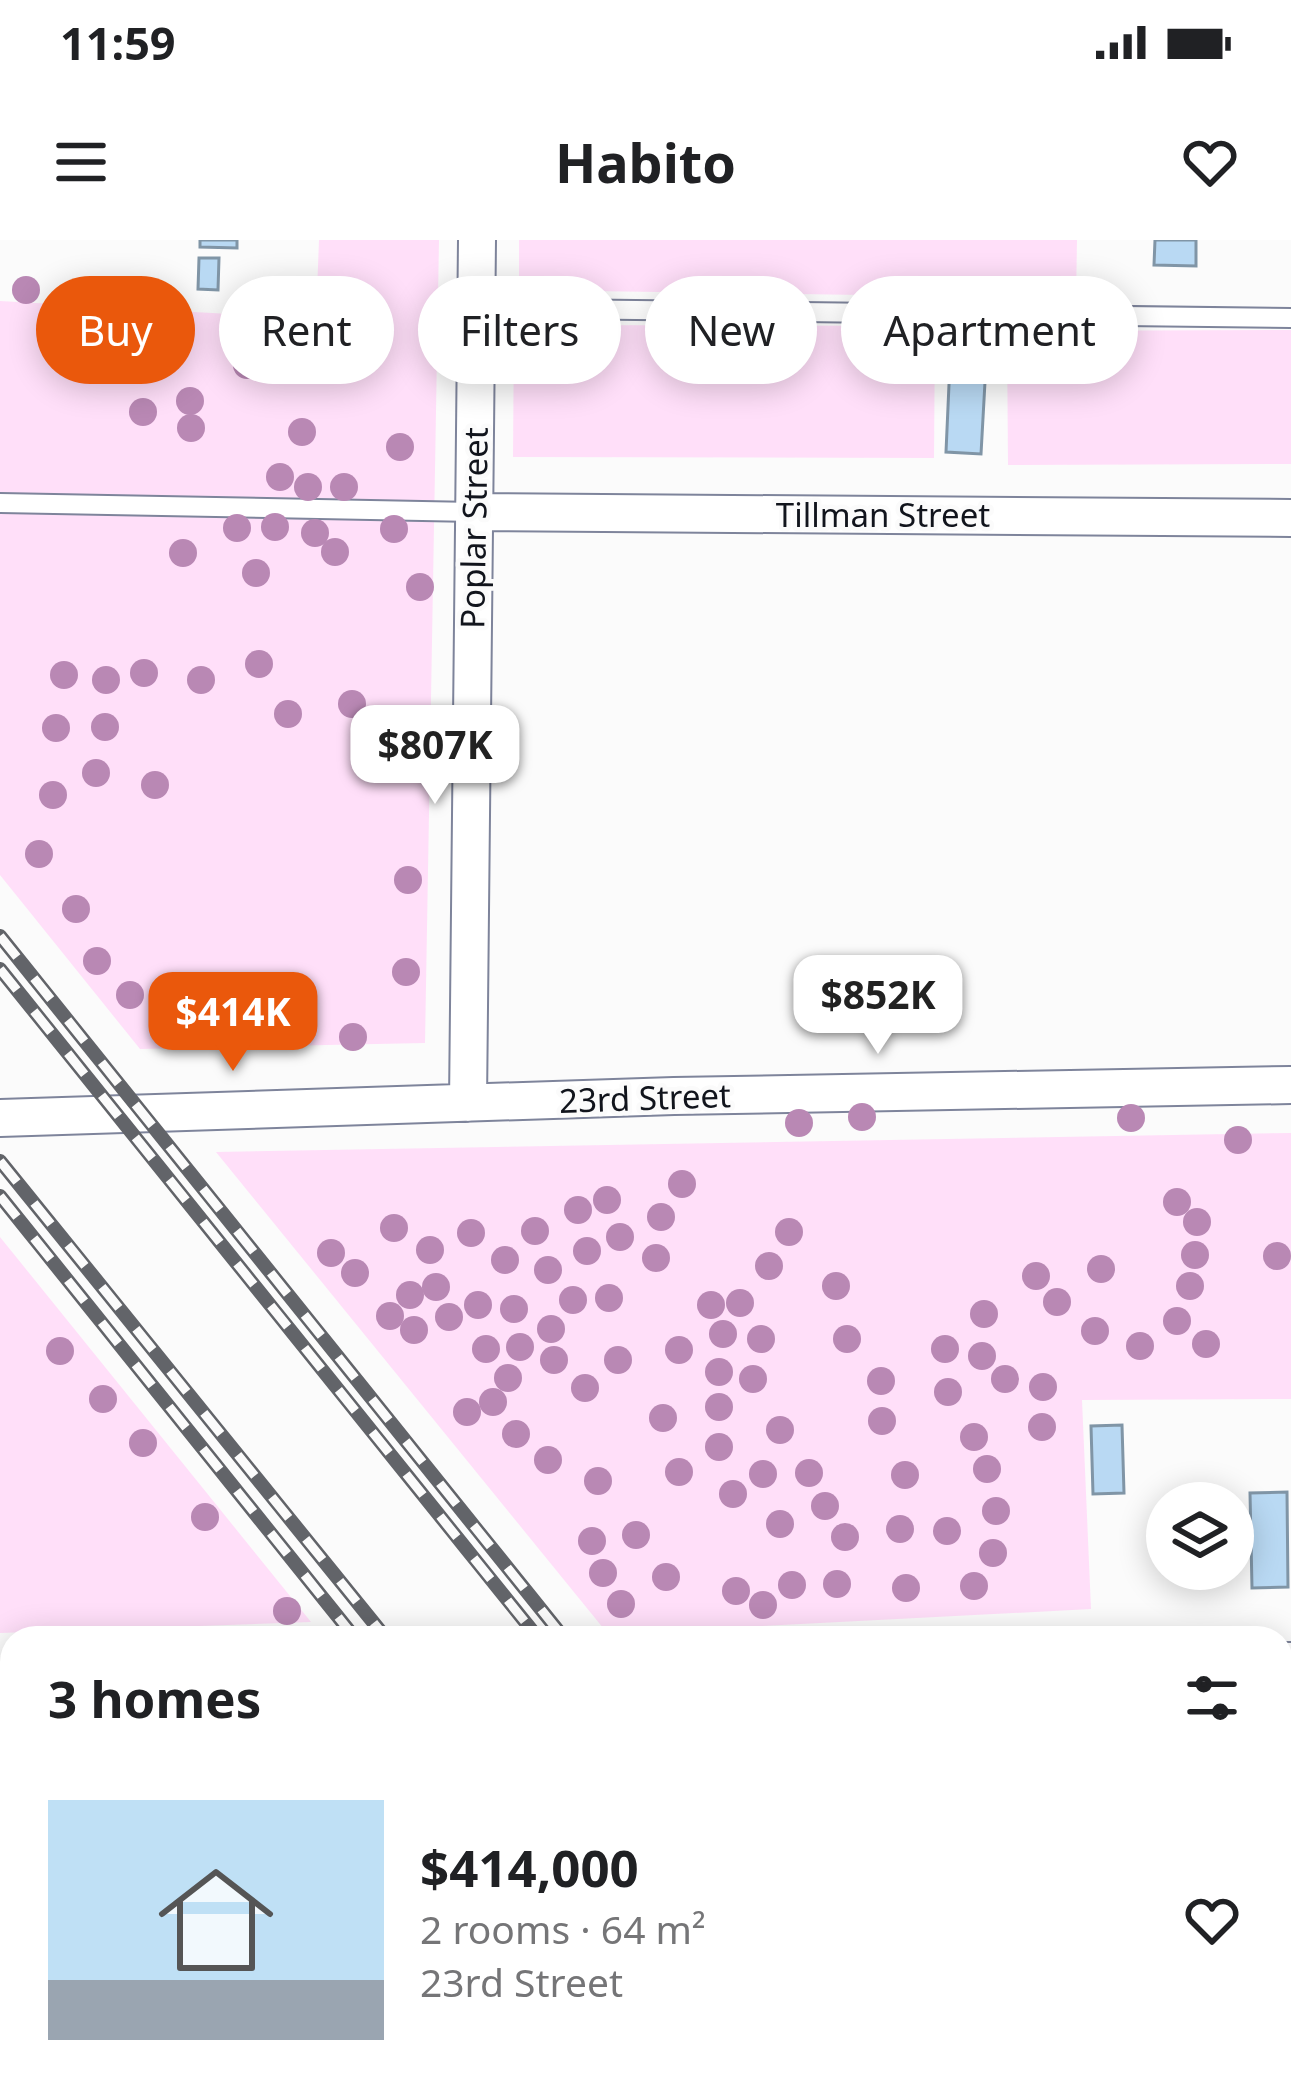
<!DOCTYPE html>
<meta charset="utf-8">
<style>
body{margin:0;font-family:"Noto Sans",sans-serif;background:#f6f6f6;color:#202124;height:100vh;display:flex;flex-direction:column;font-size:45px;white-space:nowrap}
*{box-sizing:border-box;margin:0}
p{font-size:39px;color:#757577}
.icon{flex:none;width:66px;height:66px;fill:none;stroke:currentColor;stroke-width:2;stroke-linecap:round;stroke-linejoin:round}
.map{position:relative;flex:1;overflow:hidden}
.drawer{position:absolute;left:0px;top:1386px;width:1293px;height:471px;display:flex;flex-direction:column;background:#fff;border-radius:36px 36px 0 0;box-shadow:0 6px 30px #0003}
.drawer>*{flex:none}
.banner{position:absolute;left:36px;top:36px;width:1221px;height:108px;display:flex;gap:24px}
.tools{position:absolute;left:1146px;top:1242px;display:grid;gap:24px}
.tools a{display:grid;place-items:center;width:108px;height:108px;border-radius:50%;background:#fff;box-shadow:0 6px 30px #0003;font-size:60px}
.price{position:absolute;translate:-50% -102px;padding:0 27px;border-radius:24px;background:#fff;color:#222;font-size:39px;line-height:78px;filter:drop-shadow(0 3px 6px #0008)}
.price::after{content:'';position:absolute;left:50%;top:72px;width:36px;height:27px;margin-left:-18px;background:inherit;clip-path:polygon(0 0,100% 0,50% 100%)}
.price.active{background:#ea580c;color:#fff}
ul{padding:0;list-style:none}
li{display:flex;align-items:center;gap:36px;height:300px;padding:0 48px}
li span{display:grid;place-items:center;flex:none;width:336px;height:240px;border-radius:0px;color:#555}
li>.icon{margin-inline-start:auto}
span .icon{width:144px;height:144px;fill:#fffc;stroke-width:1}
li b{font-size:51px}
h2{display:flex;justify-content:space-between;align-items:center;height:144px;padding:0 48px;font-size:51px}
.chip{padding:0 42px;border-radius:54px;background:#fff;box-shadow:0 6px 30px #0003;font-size:42px;line-height:108px}
.chip.active{background:#ea580c;color:#fff}
.status{display:flex;justify-content:space-between;align-items:center;height:84px;padding:0 60px;background:#fff;direction:ltr}
.status svg{height:33px;fill:currentColor}
header{display:flex;justify-content:space-between;align-items:center;height:156px;padding:0 48px;background:#fff;font-size:54px;font-weight:700}
.map>svg:first-child{display:block}
</style>
<div class="status"><b>11:59</b><svg viewBox="0 0 49 12"><path d="M0 12V9h3v3zM5 12V6h3v6zM10 12V3h3v9zM15 12V0h3v12zM26 1h20v11H26zM47 4h2v5h-2z"/></svg></div>
<header><svg class="icon" aria-label="menu" viewBox="0 0 24 24"><path d="M4 6h16M4 12h16M4 18h16"/></svg>Habito<svg class="icon" aria-label="heart" viewBox="0 0 24 24"><path d="M12 20l-8-8c-3-5 5-10 8-4 3-6 11-1 8 4z"/></svg></header>
<div class="map">
<svg width="1291" height="1856" viewBox="0 0 1291 1856">
<rect width="100%" height="100%" fill="#fbfbfb"/>
<!-- green -->
<path fill="#ffdff9" d="M319 0H439L425 803 140 809 0 635V61L316 79Z
M519 0H1077L1076 58 519 50Z
M514 85 935 86 934 218 513 217Z
M1291 90V224L1008 225 1007 91Z
M1291 893V1159L1082 1160 1091 1369 608 1394 216 912Z
M0 997 311 1382 0 1393Z
M1281 1459H1291V1622H1281Z
M0 1495H12V1647H0Z
M0 1682H12V1845H0Z"/>
<!-- building -->
<path fill="#b9d9f3" stroke="#8095a6" stroke-width="3" d="M200 0H237V8L200 7Z
M1155 0H1196V26L1154 25Z
M199 18H219L218 50 198 49Z
M950 122 986 124 981 214 946 212Z
M1122 1185 1124 1253 1093 1254 1091 1186Z
M1287 1252 1288 1347 1252 1348 1250 1253Z"/>
<g fill="none" stroke-linecap="round" stroke-linejoin="round">
<defs>
<path id="lane" d="M476 68 1291 78
M0 263 474 272
M1281 1632H1291
M0 1670H12"/>
<path id="street" d="M474 272 1291 278
M468 863 477 0
M0 878 674 856 1291 845
M1281 1421H1291
M0 1450H12"/>
</defs>
<!-- lane casing -->
<use href="#lane" stroke="#7e849b" stroke-width="22"/>
<!-- street casing -->
<use href="#street" stroke="#7e849b" stroke-width="40"/>
<!-- lane -->
<use href="#lane" stroke="#fff" stroke-width="18"/>
<!-- street -->
<use href="#street" stroke="#fff" stroke-width="36"/>
<defs>
<path id="rail" d="M0 696 564 1398
M0 729 538 1398
M0 921 386 1398
M0 956 355 1398
M714 1845 723 1856
M743 1845 752 1856
M894 1845 903 1856
M922 1845 931 1856"/>
</defs>
<!-- rail casing -->
<use href="#rail" stroke="#626469" stroke-width="14"/>
<!-- rail -->
<use href="#rail" stroke="#fbfbfb" stroke-width="9" stroke-dasharray="27" stroke-linecap="butt"/>
</g>
<!-- trees -->
<g fill="#b988b4">
<circle cx="26" cy="50" r="14"/>
<circle cx="143" cy="68" r="14"/>
<circle cx="54" cy="96" r="14"/>
<circle cx="176" cy="108" r="14"/>
<circle cx="80" cy="117" r="14"/>
<circle cx="341" cy="119" r="14"/>
<circle cx="247" cy="125" r="14"/>
<circle cx="135" cy="128" r="14"/>
<circle cx="190" cy="161" r="14"/>
<circle cx="143" cy="172" r="14"/>
<circle cx="191" cy="188" r="14"/>
<circle cx="302" cy="192" r="14"/>
<circle cx="400" cy="207" r="14"/>
<circle cx="280" cy="237" r="14"/>
<circle cx="308" cy="247" r="14"/>
<circle cx="344" cy="247" r="14"/>
<circle cx="275" cy="287" r="14"/>
<circle cx="237" cy="288" r="14"/>
<circle cx="394" cy="289" r="14"/>
<circle cx="315" cy="293" r="14"/>
<circle cx="335" cy="312" r="14"/>
<circle cx="183" cy="313" r="14"/>
<circle cx="256" cy="333" r="14"/>
<circle cx="420" cy="347" r="14"/>
<circle cx="259" cy="424" r="14"/>
<circle cx="144" cy="433" r="14"/>
<circle cx="64" cy="435" r="14"/>
<circle cx="106" cy="440" r="14"/>
<circle cx="201" cy="440" r="14"/>
<circle cx="352" cy="464" r="14"/>
<circle cx="288" cy="474" r="14"/>
<circle cx="105" cy="487" r="14"/>
<circle cx="56" cy="488" r="14"/>
<circle cx="96" cy="533" r="14"/>
<circle cx="155" cy="545" r="14"/>
<circle cx="53" cy="555" r="14"/>
<circle cx="39" cy="614" r="14"/>
<circle cx="408" cy="640" r="14"/>
<circle cx="76" cy="669" r="14"/>
<circle cx="97" cy="721" r="14"/>
<circle cx="406" cy="732" r="14"/>
<circle cx="130" cy="755" r="14"/>
<circle cx="264" cy="785" r="14"/>
<circle cx="223" cy="787" r="14"/>
<circle cx="166" cy="790" r="14"/>
<circle cx="353" cy="797" r="14"/>
<circle cx="862" cy="877" r="14"/>
<circle cx="1131" cy="878" r="14"/>
<circle cx="799" cy="883" r="14"/>
<circle cx="1238" cy="900" r="14"/>
<circle cx="682" cy="944" r="14"/>
<circle cx="607" cy="960" r="14"/>
<circle cx="1177" cy="962" r="14"/>
<circle cx="578" cy="970" r="14"/>
<circle cx="661" cy="977" r="14"/>
<circle cx="1197" cy="982" r="14"/>
<circle cx="394" cy="988" r="14"/>
<circle cx="535" cy="991" r="14"/>
<circle cx="789" cy="992" r="14"/>
<circle cx="471" cy="993" r="14"/>
<circle cx="620" cy="997" r="14"/>
<circle cx="430" cy="1010" r="14"/>
<circle cx="587" cy="1011" r="14"/>
<circle cx="331" cy="1013" r="14"/>
<circle cx="1195" cy="1015" r="14"/>
<circle cx="1277" cy="1016" r="14"/>
<circle cx="656" cy="1018" r="14"/>
<circle cx="505" cy="1020" r="14"/>
<circle cx="769" cy="1026" r="14"/>
<circle cx="1101" cy="1029" r="14"/>
<circle cx="548" cy="1030" r="14"/>
<circle cx="355" cy="1033" r="14"/>
<circle cx="1036" cy="1036" r="14"/>
<circle cx="836" cy="1046" r="14"/>
<circle cx="1190" cy="1046" r="14"/>
<circle cx="436" cy="1047" r="14"/>
<circle cx="410" cy="1055" r="14"/>
<circle cx="609" cy="1058" r="14"/>
<circle cx="573" cy="1060" r="14"/>
<circle cx="1057" cy="1062" r="14"/>
<circle cx="740" cy="1063" r="14"/>
<circle cx="478" cy="1065" r="14"/>
<circle cx="711" cy="1065" r="14"/>
<circle cx="514" cy="1069" r="14"/>
<circle cx="984" cy="1074" r="14"/>
<circle cx="390" cy="1076" r="14"/>
<circle cx="449" cy="1077" r="14"/>
<circle cx="1177" cy="1081" r="14"/>
<circle cx="551" cy="1089" r="14"/>
<circle cx="414" cy="1090" r="14"/>
<circle cx="1095" cy="1091" r="14"/>
<circle cx="723" cy="1094" r="14"/>
<circle cx="761" cy="1099" r="14"/>
<circle cx="847" cy="1099" r="14"/>
<circle cx="1206" cy="1104" r="14"/>
<circle cx="1140" cy="1106" r="14"/>
<circle cx="520" cy="1107" r="14"/>
<circle cx="486" cy="1109" r="14"/>
<circle cx="945" cy="1109" r="14"/>
<circle cx="679" cy="1110" r="14"/>
<circle cx="60" cy="1111" r="14"/>
<circle cx="982" cy="1116" r="14"/>
<circle cx="554" cy="1120" r="14"/>
<circle cx="618" cy="1120" r="14"/>
<circle cx="719" cy="1132" r="14"/>
<circle cx="508" cy="1138" r="14"/>
<circle cx="753" cy="1139" r="14"/>
<circle cx="1005" cy="1139" r="14"/>
<circle cx="881" cy="1141" r="14"/>
<circle cx="1043" cy="1147" r="14"/>
<circle cx="585" cy="1148" r="14"/>
<circle cx="948" cy="1152" r="14"/>
<circle cx="103" cy="1159" r="14"/>
<circle cx="493" cy="1162" r="14"/>
<circle cx="719" cy="1167" r="14"/>
<circle cx="467" cy="1172" r="14"/>
<circle cx="663" cy="1178" r="14"/>
<circle cx="882" cy="1181" r="14"/>
<circle cx="1042" cy="1187" r="14"/>
<circle cx="780" cy="1190" r="14"/>
<circle cx="516" cy="1194" r="14"/>
<circle cx="974" cy="1197" r="14"/>
<circle cx="143" cy="1203" r="14"/>
<circle cx="719" cy="1207" r="14"/>
<circle cx="548" cy="1220" r="14"/>
<circle cx="987" cy="1229" r="14"/>
<circle cx="679" cy="1232" r="14"/>
<circle cx="809" cy="1233" r="14"/>
<circle cx="763" cy="1234" r="14"/>
<circle cx="905" cy="1235" r="14"/>
<circle cx="598" cy="1241" r="14"/>
<circle cx="733" cy="1254" r="14"/>
<circle cx="825" cy="1266" r="14"/>
<circle cx="996" cy="1271" r="14"/>
<circle cx="205" cy="1277" r="14"/>
<circle cx="780" cy="1284" r="14"/>
<circle cx="900" cy="1289" r="14"/>
<circle cx="947" cy="1291" r="14"/>
<circle cx="636" cy="1295" r="14"/>
<circle cx="845" cy="1297" r="14"/>
<circle cx="592" cy="1301" r="14"/>
<circle cx="993" cy="1313" r="14"/>
<circle cx="603" cy="1333" r="14"/>
<circle cx="666" cy="1337" r="14"/>
<circle cx="837" cy="1344" r="14"/>
<circle cx="792" cy="1345" r="14"/>
<circle cx="974" cy="1346" r="14"/>
<circle cx="906" cy="1348" r="14"/>
<circle cx="736" cy="1351" r="14"/>
<circle cx="621" cy="1364" r="14"/>
<circle cx="763" cy="1365" r="14"/>
<circle cx="287" cy="1371" r="14"/>
</g>
<g text-anchor="middle" stroke-width="9" stroke-linejoin="round" paint-order="stroke">
<!-- street labels -->
<g font-size="33" fill="#11141c" stroke="#fbfbfb">
<text x="883" y="287">Tillman Street</text>
<text transform="translate(474 288) rotate(-89)" y="12">Poplar Street</text>
<text transform="translate(645 858) rotate(-2)" y="12">23rd Street</text>
</g>
</g>
</svg>
<div class="tools">
<a><svg class="icon" aria-label="layers" viewBox="0 0 24 24"><path d="M12 4l9 5-9 5-9-5zM3 14l9 5 9-5"/></svg></a>
</div>
<b class="price" style="left:435px;top:567px">$807K</b>
<b class="price" style="left:878px;top:817px">$852K</b>
<b class="price active" style="left:233px;top:834px">$414K</b>
<div class="banner">
<a class="chip active">Buy</a>
<a class="chip">Rent</a>
<a class="chip">Filters</a>
<a class="chip">New</a>
<a class="chip">Apartment</a>
</div>
<section class="drawer">
<h2>3 homes<svg class="icon" aria-label="filters" viewBox="0 0 24 24"><path d="M4 7h16M4 17h16"/><circle cx="9" cy="7" r="2"/><circle cx="15" cy="17" r="2"/></svg></h2>
<ul>
<li><span style="background:linear-gradient(#bfe0f5 75%,#9aa5b1 0)"><svg class="icon" aria-label="home" viewBox="0 0 24 24"><path d="M3 11l9-7 9 7M6 9v11h12V9"/></svg></span><div><b>$414,000</b><p>2 rooms · 64 m²</p><p>23rd Street</p></div><svg class="icon" aria-label="heart" viewBox="0 0 24 24"><path d="M12 20l-8-8c-3-5 5-10 8-4 3-6 11-1 8 4z"/></svg></li>
</ul>
</section>
</div>
